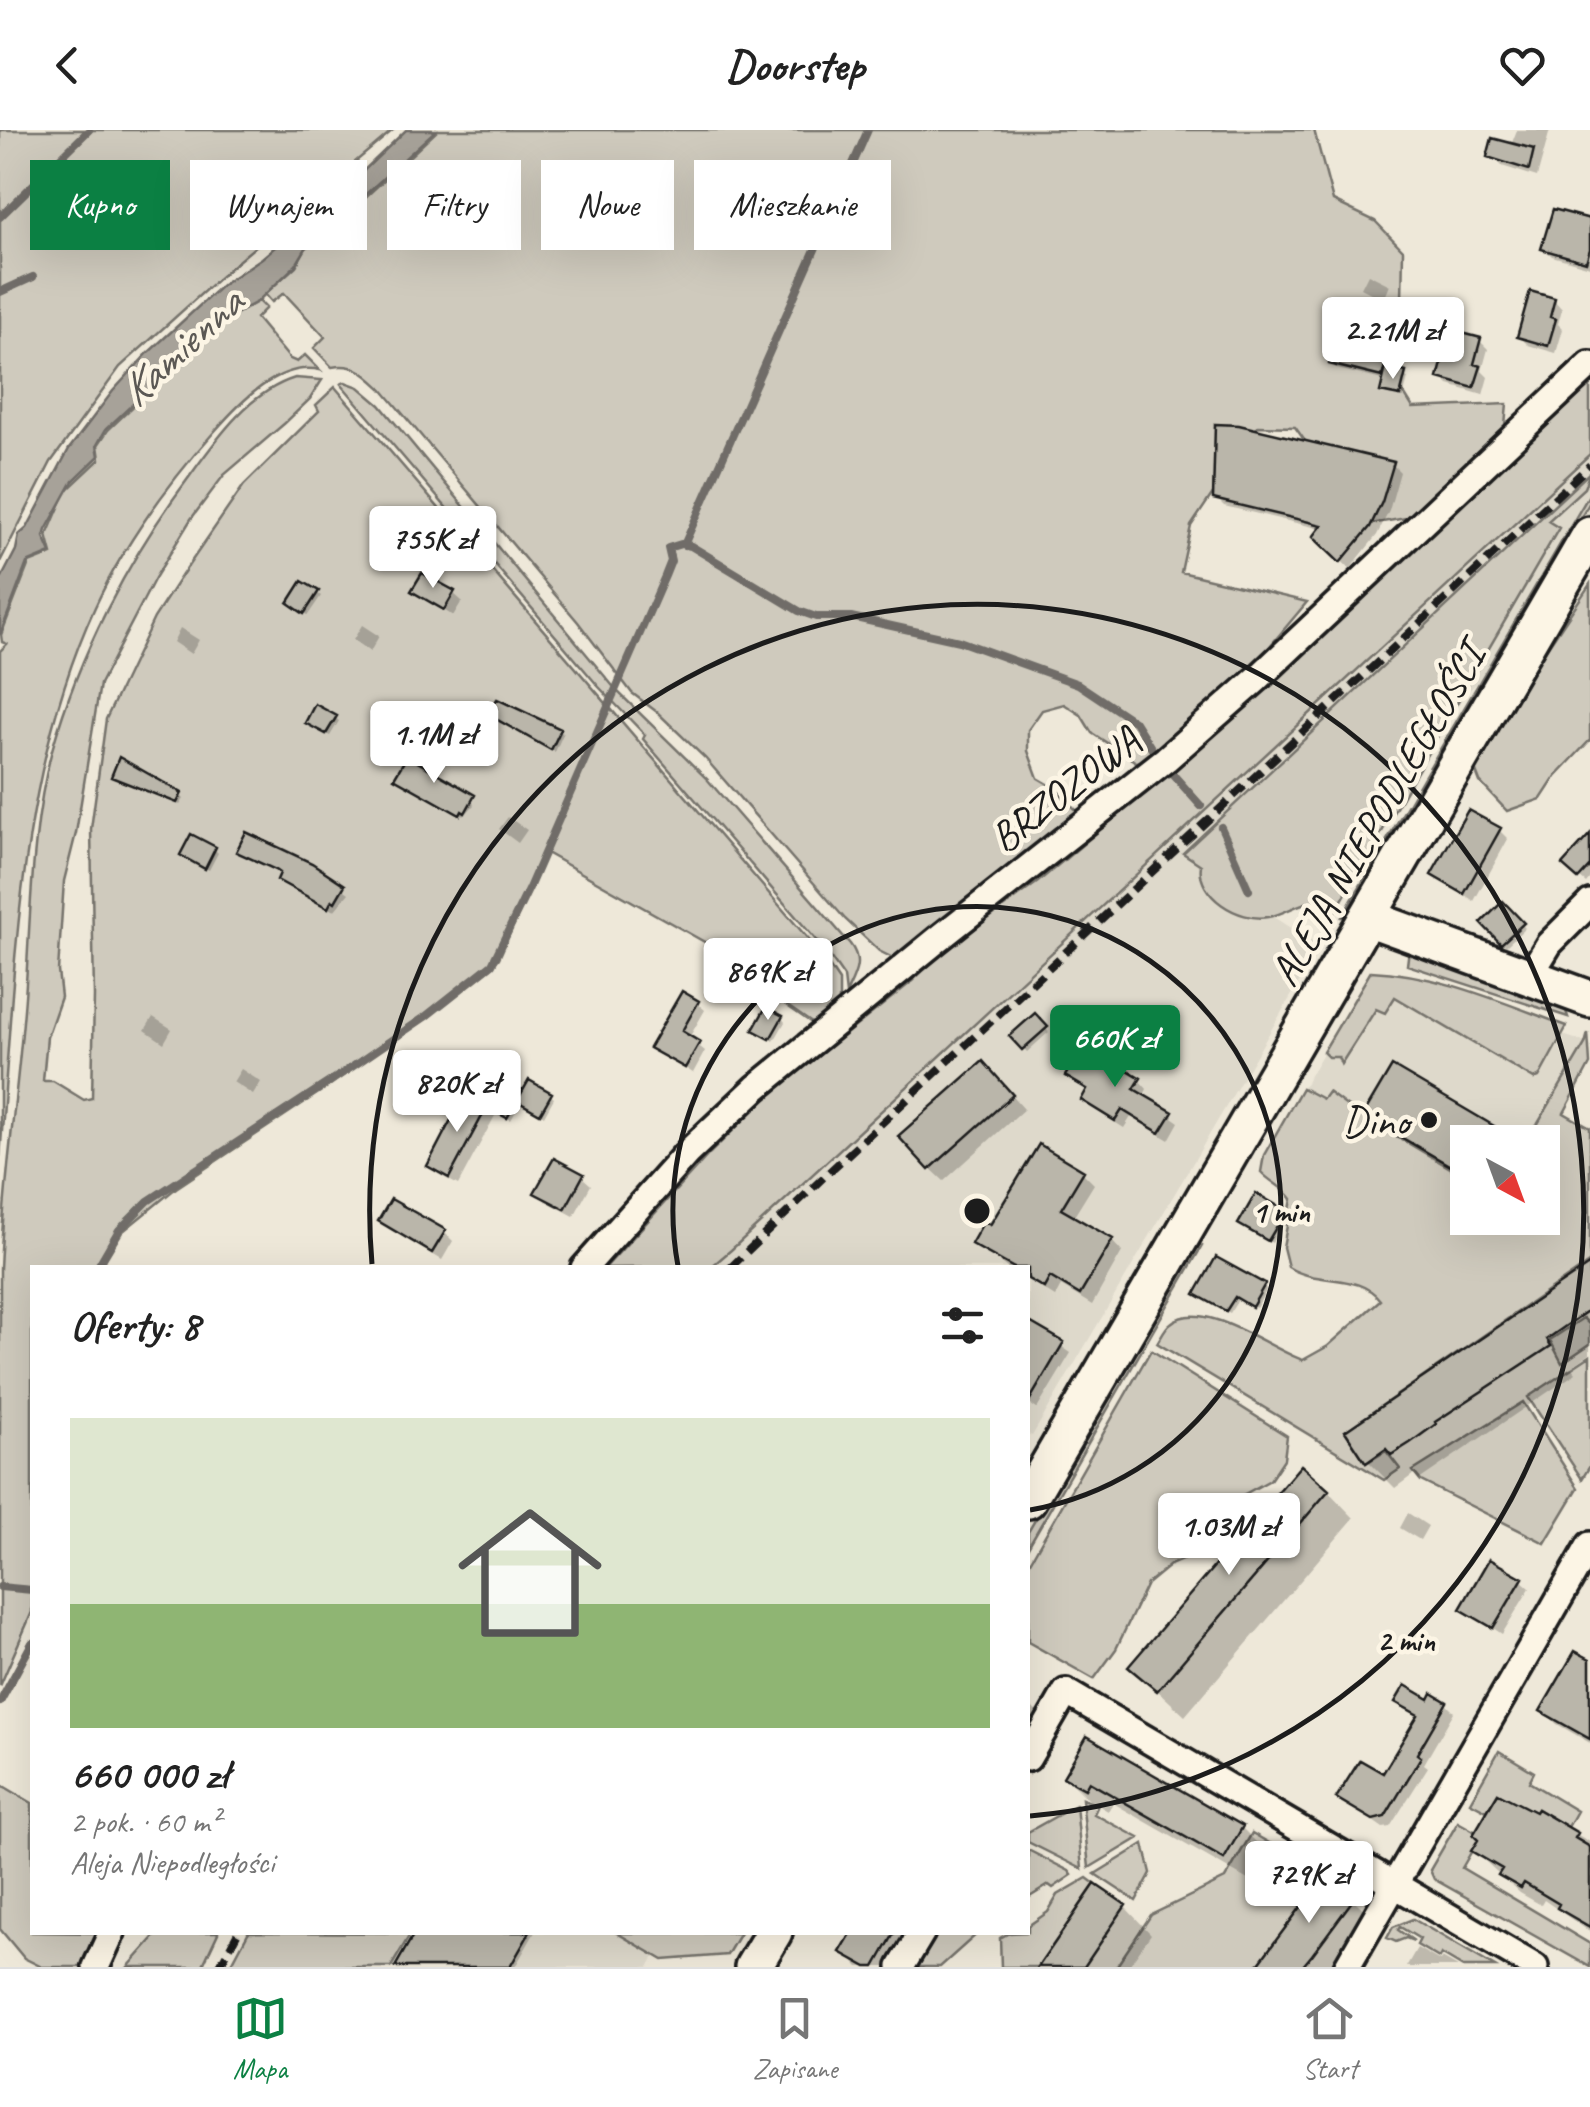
<!DOCTYPE html>
<html lang="pl">
<meta charset="utf-8">
<style>
body{margin:0;font-family:Caveat,sans-serif;background:#f6f6f6;color:#222;height:100vh;display:flex;flex-direction:column;font-size:38px;white-space:nowrap}
*{box-sizing:border-box;margin:0}
p{font-size:32px;color:#767676}
.icon{flex:none;width:55px;height:55px;fill:none;stroke:currentColor;stroke-width:2;stroke-linecap:round;stroke-linejoin:round}
.map{position:relative;flex:1;overflow:hidden}
.details{position:absolute;left:30px;top:1135px;width:1000px;height:670px;display:flex;flex-direction:column;background:#fff;border-radius:0px;box-shadow:0 10px 40px #0002}
.details>*{flex:none}
.guide{position:absolute;left:30px;top:30px;width:1000px;height:90px;display:flex;gap:20px}
.needle{width:65px;rotate:139deg}
.fabs{position:absolute;left:1450px;top:995px;display:grid;gap:20px}
.fabs a{display:grid;place-items:center;width:110px;height:110px;border-radius:0px;background:#fff;box-shadow:0 10px 40px #0002;font-size:50px}
.price{position:absolute;translate:-50% -85px;padding:0 22px;border-radius:10px;background:#fff;color:#222;font-size:32px;line-height:65px;filter:drop-shadow(0 2px 5px #0008)}
.price::after{content:'';position:absolute;left:50%;top:60px;width:30px;height:22px;margin-left:-15px;background:inherit;clip-path:polygon(0 0,100% 0,50% 100%)}
.price.on{background:#0b8043;color:#fff}
ul{padding:0;list-style:none}
li{display:grid;align-content:center;gap:20px;height:530px;padding:0 40px}
li span{display:grid;place-items:center;height:310px;border-radius:0px;color:#555}
li>.icon{margin-inline-start:auto}
span .icon{width:180px;height:180px;fill:#fffc;stroke-width:1}
li b{font-size:42px}
h2{display:flex;justify-content:space-between;align-items:center;height:120px;padding:0 40px;font-size:42px}
.tag{padding:0 35px;border-radius:0px;background:#fff;box-shadow:0 10px 40px #0002;font-size:35px;line-height:90px}
.tag.on{background:#0b8043;color:#fff}
header{display:flex;justify-content:space-between;align-items:center;height:130px;padding:0 40px;background:#fff;font-size:45px;font-weight:800}
.menu{display:flex;justify-content:space-around;align-items:center;height:140px;border-top:2px solid #e0e0e0;background:#fff;font-size:28px;color:#767676}
.menu a{display:grid;justify-items:center;gap:5px}
.menu .on{color:#0b8043}
.map>svg:first-child{display:block}
</style>
<header><svg class="icon" aria-label="back" viewBox="0 0 24 24"><path d="M15 5l-7 7 7 7"/></svg>Doorstep<svg class="icon" aria-label="heart" viewBox="0 0 24 24"><path d="M12 20l-8-8c-3-5 5-10 8-4 3-6 11-1 8 4z"/></svg></header>
<div class="map">
<svg width="1590" height="1837" viewBox="0 0 1590 1837">
<rect width="100%" height="100%" fill="#eee8d9"/>
<filter id="ink" filterUnits="userSpaceOnUse"><feTurbulence type="fractalNoise" baseFrequency=".01" numOctaves="2"/><feDisplacementMap in="SourceGraphic" scale="20" xChannelSelector="R" yChannelSelector="G"/><feConvolveMatrix kernelMatrix="1 2 1 2 8 2 1 2 1" color-interpolation-filters="sRGB"/></filter>
<g filter="url(#ink)">
<!-- built -->
<path fill="#ded9cb" d="M1590 245V449L1244 768 1320 817 1032 1306 1028 1304V1138H597L697 1029 771 959 995 776 1113 688 1257 567Z
M1371 841 1590 914V934L1542 1012H1468L1467 1064 1298 966Z
M658 1802 666 1807 649 1837H383L403 1803Z"/>
<!-- green -->
<path fill="#cfcabd" stroke="#76736c" stroke-width="2.5" d="M0 0H393L231 137 120 237 51 332 0 432Z
M438 0H1314L1333 71 1375 91 1403 120 1402 170 1385 233 1413 278 1507 274 1503 318 1412 387 1365 395 1295 297 1258 296 1191 396 1181 442 1307 472 1270 516 1184 604 1150 631 1136 632 1092 603 1081 585 1064 574 1042 580 1028 600V621L1038 648 1055 658 1076 680V690L977 762 909 822 893 828 879 821 845 789 705 628 657 582 632 563 578 492 381 258C364 242 355 233 332 237L314 218 325 207 284 163 272 172 265 164 296 136 306 118 349 87 359 73Z
M259 171 266 178 256 188 290 229 297 232 305 225 320 240C279 231 240 272 214 302 169 353 124 414 95 477 17 647 15 843 0 1027V521L7 514 2 512 1 505 29 433 52 424 47 405 66 361 100 329 98 315 108 300 221 193Z
M295 248 322 250 310 269 285 293 224 345 191 389 155 448 100 554 76 703 64 751 58 841 61 867 47 907 43 951H53L84 970 92 968 94 866 91 699 106 589 154 488 182 445 244 355 319 281 316 275 335 257 821 824 839 851V877L819 898 734 839 708 814 546 723 499 828 491 838 329 956 176 1058 122 1102 101 1137 32 1138V1482L0 1556C0 1417 0 1277 0 1139 4 1043 20 948 26 853 31 776 32 694 52 620 79 524 128 429 187 350 215 311 247 263 295 248Z
M345 252 359 257 380 275 617 561 707 649 850 814C864 832 854 846 846 864L844 847 828 824 643 609 645 605 599 557 341 254Z
M1590 252V324L731 1120 711 1137 605 1138 710 1023 769 965 909 854 944 821 1038 752 1158 651Z
M1590 342 1584 358 1548 391 1559 398 1334 784 1314 771C1298 773 1285 784 1268 787 1239 792 1196 766 1201 735L1183 723Z
M1590 363V372L1347 787H1342Z
M1590 454V610L1556 646 1541 669 1507 681 1480 652 1475 639 1527 548Z
M1409 819 1565 878 1568 887 1407 835Z
M1371 841C1439 844 1503 873 1567 896L1539 947 1534 949 1395 867 1385 883 1376 879 1341 934 1338 927H1328L1323 922Z
M1588 903 1590 934 1564 983 1590 998V1132L1345 1301 1366 1333 1386 1321 1400 1339 1384 1350 1157 1213C1161 1207 1165 1197 1171 1193 1203 1167 1270 1219 1303 1230L1328 1216 1380 1170C1359 1142 1318 1156 1288 1137L1283 1117 1292 1069C1284 1057 1271 1053 1261 1042L1264 1025 1302 958 1323 969 1328 962 1352 980 1467 1048 1468 1088H1542V1012H1527L1585 914Z
M1196 1113 1202 1116 1028 1417V1402Z
M1583 1188 1590 1195V1214L1562 1233 1550 1210Z
M1151 1220 1287 1306 1284 1329 1270 1350 1243 1365 1216 1390 1193 1425 1170 1435 1147 1454 1116 1519 1094 1549 1028 1512V1435Z
M1590 1226V1336L1582 1349 1528 1267Z
M1523 1272 1578 1358 1545 1413 1421 1351 1413 1341Z
M1499 1621 1534 1642 1529 1652 1577 1681 1568 1697 1537 1679 1534 1684 1498 1663 1487 1681 1470 1672Z
M0 1654 32 1673V1802L97 1803 80 1837H42L24 1828 0 1799Z
M1082 1669 1098 1675 1094 1684 1139 1708 1089 1738Z
M1076 1675 1082 1739 1028 1712V1702Z
M1458 1692 1481 1705 1462 1738 1590 1814V1837L1434 1749 1430 1740Z
M1252 1703 1325 1745 1256 1837H1116L1151 1785 1225 1749Z
M1144 1714 1151 1743 1136 1771 1095 1744Z
M1028 1720 1069 1741 1072 1745 1053 1758 1049 1755 1028 1768Z
M1087 1748 1095 1754 1038 1837H1001L1000 1808 1009 1803 1028 1802V1796L1048 1782 1058 1765Z
M1413 1789 1495 1837H1463L1441 1824 1439 1828 1417 1815 1420 1809 1400 1797 1398 1800 1414 1811 1406 1808 1396 1812 1387 1808 1393 1797Z
M159 1802H218V1803L202 1837H128Z
M248 1803V1802L411 1803 391 1837H230Z
M617 1803H740L727 1825 663 1830Z
M931 1803H978L940 1837H910Z"/>
<!-- water -->
<path fill="#a7a299" stroke="#6f6c67" stroke-width="2.5" d="M406 0H436L357 72 349 85 306 118 296 135 257 172 223 190 106 299 97 315 99 326 73 351 46 400 44 407 51 423 27 433 0 505V451L16 420 19 405 27 398 69 319 113 261 148 223 222 155 262 128 355 49Z"/>
<!-- shadow -->
<path fill="#0003" d="M1517 0H1550L1537 47 1502 36 1494 28 1511 15Z
M1590 91V137L1552 126 1544 119Z
M1368 144 1390 155 1384 170 1361 158Z
M1554 170 1562 179 1558 194 1563 199 1556 223 1528 215 1520 207Z
M1479 210 1488 219 1482 241 1488 247 1483 265 1449 255 1440 247Z
M1388 222 1394 228 1390 241 1408 248 1403 268 1387 265 1383 261 1386 251 1337 239 1331 233Z
M1392 334 1400 342 1389 381 1377 405 1350 439 1316 407 1322 399 1224 376 1216 368Z
M414 461 453 463 462 471 453 486Z
M317 463 321 466 308 485 294 476Z
M362 495 379 506 370 522 353 510Z
M180 498 199 510 191 524 173 512Z
M335 588 339 591 330 606 311 596Z
M494 588 560 601 563 604 555 622Z
M114 646 180 665 184 669 180 675Z
M400 651 470 665 474 675 464 686Z
M508 687 527 700 518 713 499 699Z
M1499 700 1508 709 1474 771 1434 745Z
M1590 707V748L1586 753 1565 735Z
M214 719 218 723 209 740 187 728Z
M239 722 310 735 349 763 334 781 285 755 280 750 282 744Z
M1503 775 1525 798 1506 816 1485 793Z
M697 873 705 880 689 908 705 921 693 943 652 917Z
M153 887 172 899 164 913 145 900Z
M1035 887 1049 902 1027 922 1013 907Z
M782 888 785 892 774 911 760 903Z
M241 939 261 952 253 965 233 952Z
M1068 945 1139 950 1147 959 1143 967 1179 992 1169 1010 1131 987 1124 998 1092 978 1084 970 1089 961Z
M996 948 1024 979 944 1051 930 1038Z
M507 954 524 965H550L554 968 544 986 521 972 511 990 497 982 458 1055 438 1044 430 1035 466 966 492 982Z
M1083 1043 1094 1054 1073 1088 1112 1111 1122 1122 1092 1175 1061 1156 1055 1167 1028 1150V1138H1007L975 1113 991 1098Z
M582 1047 591 1055 574 1086 546 1071 537 1063Z
M1284 1083 1288 1086 1272 1113 1244 1097Z
M381 1091 444 1102 453 1111 442 1130 390 1099Z
M1590 1137V1224L1571 1237 1576 1243 1419 1350 1414 1344 1395 1358 1368 1331Z
M1263 1156 1267 1160 1256 1178 1239 1168 1230 1183 1202 1167Z
M1034 1198 1071 1223 1037 1279 1028 1273V1209Z
M1328 1361 1354 1388 1185 1586 1132 1537Z
M1408 1383 1428 1396 1420 1410 1400 1398Z
M1521 1450 1530 1458 1502 1504 1463 1478Z
M1590 1531V1613L1557 1594 1543 1581Z
M1398 1571 1446 1574 1454 1582 1424 1634 1428 1637 1390 1697 1383 1698 1340 1668 1384 1646 1420 1587Z
M1028 1573 1055 1601 1028 1648Z
M1088 1610 1242 1698 1265 1721 1248 1750 1113 1673 1108 1681 1089 1670 1066 1647Z
M1538 1682 1590 1712V1802L1544 1770 1541 1775 1520 1763 1474 1721Z
M1353 1769 1380 1795 1349 1837H1259Z
M1125 1777 1151 1804 1128 1837H1041Z
M418 1802H535L515 1837H398Z
M854 1802H937L917 1837H859L844 1821Z
M1417 1818 1440 1831 1442 1828 1458 1837H1406Z"/>
<g fill="none" stroke-linecap="round" stroke-linejoin="round">
<!-- stream -->
<path stroke="#6f6c67" stroke-width="8" d="M0 87 89 0
M0 162 33 147
M684 415 868 0
M1169 640 1201 676
M1221 697 1249 760
M97 1138 119 1100 148 1071 352 937 425 887 492 834 529 758 665 446 671 431 668 418 681 414 691 416 799 481 816 487H851L959 511 1078 554 1135 592 1155 624
M0 1457 32 1460
M0 1572 32 1513"/>
</g>
<!-- building -->
<path fill="#bab6aa" stroke="#1c1c1c" stroke-width="2.5" d="M1492 8 1534 19 1529 40 1487 27Z
M1553 79 1590 89V119L1586 132 1541 119Z
M1530 161 1555 168 1550 187 1556 189 1548 216 1517 207Z
M1451 200 1481 208 1474 234 1481 236 1474 258 1438 248Z
M1344 208 1389 219 1382 247 1329 234 1334 214 1342 216Z
M1386 237 1406 242 1400 266 1380 262Z
M1215 294 1239 295 1394 332 1382 372 1370 397 1340 433 1313 407 1322 395 1213 369Z
M422 443 455 461 444 480 411 461Z
M302 451 319 461 304 484 288 473Z
M497 569 561 599 551 620 487 584Z
M315 574 337 586 326 604 305 593Z
M407 626 475 665 465 683 462 681 460 685 394 648Z
M119 627 182 663 177 673 111 647Z
M1468 680 1501 698 1464 764 1431 745Z
M246 702 312 733 345 755 335 772 332 770 328 778 277 750 280 743 276 740 236 722Z
M191 704 216 717 205 739 180 725Z
M1590 704V736L1578 749 1562 735Z
M1503 771 1524 793 1501 814 1481 793Z
M682 861 699 871 682 901 700 912 685 938 649 918Z
M766 877 783 886 770 909 753 900Z
M1035 883 1048 897 1022 920 1009 906Z
M1084 914 1141 948 1134 959 1173 982 1160 1003 1122 980 1115 991 1081 970 1087 959 1065 946Z
M983 931 1013 965 929 1040 898 1006Z
M1392 936 1489 993 1521 1012H1468V1046L1363 985Z
M529 950 552 963 540 984 517 971Z
M506 951 523 960 507 988 490 979Z
M465 963 488 975 449 1048 427 1036Z
M1039 1014 1084 1041 1061 1079 1113 1109 1080 1165 1050 1147 1044 1158 1028 1149V1138H1014L971 1114 984 1091 990 1095Z
M554 1028 584 1044 565 1079 534 1063Z
M1256 1063 1286 1081 1268 1111 1238 1094Z
M391 1069 446 1100 432 1123 378 1091Z
M1216 1127 1265 1154 1252 1177 1235 1167 1226 1181 1195 1164Z
M1590 1134V1179L1547 1209 1551 1216 1435 1292 1436 1294 1410 1313 1391 1325 1386 1319 1366 1333 1345 1301Z
M1028 1191 1064 1212 1028 1273Z
M1301 1335 1329 1360 1157 1561 1128 1537Z
M1489 1429 1523 1448 1493 1498 1460 1479Z
M1575 1521 1590 1529V1609L1540 1581Z
M1405 1555 1429 1569 1432 1563 1447 1572 1417 1624 1421 1627 1385 1687 1373 1690 1336 1668 1360 1630 1383 1643 1418 1585 1395 1572Z
M1087 1606 1243 1696 1224 1729 1089 1652 1085 1659 1063 1647Z
M1498 1663 1535 1682 1537 1679 1578 1703 1575 1708 1590 1717V1797L1557 1778 1559 1774 1524 1753 1521 1758 1498 1745 1502 1739 1471 1721 1478 1710 1473 1705Z
M1325 1745 1355 1767 1312 1825 1302 1837H1256Z
M1095 1754 1126 1775 1084 1837H1038Z
M415 1802H530L510 1837H395Z
M852 1802H895L875 1837H867L840 1822Z"/>
<g fill="none" stroke-linecap="round" stroke-linejoin="round">
<defs>
<path id="street" d="M1529 847 1549 814 1590 773
M584 1138 687 1023 756 958 937 810 1166 629 1257 549 1590 235
M1028 1628 1066 1562 1535 1837
M96 1837 112 1802
M901 1837 922 1802
M1347 1837 1590 1415"/>
<path id="secondary" d="M1368 788 1590 869
M1028 1370 1590 405
M753 1837 774 1802"/>
</defs>
<!-- street casing -->
<use href="#street" stroke="#1c1c1c" stroke-width="32"/>
<!-- secondary casing -->
<use href="#secondary" stroke="#1c1c1c" stroke-width="42"/>
<!-- street -->
<use href="#street" stroke="#fcf5e5" stroke-width="25"/>
<!-- secondary -->
<use href="#secondary" stroke="#fcf5e5" stroke-width="35"/>
<!-- rail -->
<path stroke="#1c1c1c" stroke-width="8" stroke-dasharray="15 8" stroke-linecap="butt" d="M730 1138 829 1042 1590 335
M219 1837 238 1802"/>
</g>
</g>
<!-- distance rings -->
<g fill="none" stroke="#1c1c1c" stroke-width="5">
<path d="M678 1136A304 304 0 1 1 1030 1380"/>
<path d="M372 1134A607 607 0 1 1 1030 1686"/>
</g>
<!-- markers -->
<circle fill="#1c1c1c" stroke="#fcf5e5" stroke-width="4" cx="1429" cy="990" r="10"/>
<g text-anchor="middle" stroke-width="9" stroke-linejoin="round" paint-order="stroke">
<!-- street labels -->
<g font-size="42" fill="#1c1c1c" stroke="#fcf5e5">
<text transform="translate(1064 658) rotate(-38)" y="15">BRZOZOWA</text>
<text transform="translate(1376 684) rotate(-60)" y="15">ALEJA NIEPODLEGŁOŚCI</text>
</g>
<!-- poi labels -->
<g font-size="42" fill="#1c1c1c" stroke="#fcf5e5" text-anchor="end">
<text x="1409" y="1005">Dino</text>
</g>
<!-- water labels -->
<g font-size="45" font-style="italic" fill="#5b5854" stroke="#fcf5e5">
<text transform="translate(180 216) rotate(-43)" y="16">Kamienna</text>
</g>
</g>
<circle cx="977" cy="1081" r="15" fill="#1c1c1c" stroke="#fcf5e5" stroke-width="5"/>
<g font-size="30" text-anchor="middle" font-weight="bold" fill="#1c1c1c" stroke="#fcf5e5" stroke-width="9" stroke-linejoin="round" paint-order="stroke">
<text x="1281" y="1092">1 min</text>
<text x="1406" y="1521">2 min</text>
</g>
</svg>
<div class="fabs">
<a><svg class="needle" viewBox="-14 -14 28 28"><path d="M0-13l5 13h-10z" fill="#e53935"/><path d="M0 13l5-13h-10z" fill="#767676"/></svg></a>
</div>
<b class="price" style="left:1393px;top:252px">2.21M zł</b>
<b class="price" style="left:433px;top:461px">755K zł</b>
<b class="price" style="left:434px;top:656px">1.1M zł</b>
<b class="price" style="left:768px;top:893px">869K zł</b>
<b class="price on" style="left:1115px;top:960px">660K zł</b>
<b class="price" style="left:457px;top:1005px">820K zł</b>
<b class="price" style="left:1229px;top:1448px">1.03M zł</b>
<b class="price" style="left:1309px;top:1796px">729K zł</b>
<div class="guide">
<a class="tag on">Kupno</a>
<a class="tag">Wynajem</a>
<a class="tag">Filtry</a>
<a class="tag">Nowe</a>
<a class="tag">Mieszkanie</a>
</div>
<section class="details">
<h2>Oferty: 8<svg class="icon" aria-label="filters" viewBox="0 0 24 24"><path d="M4 7h16M4 17h16"/><circle cx="9" cy="7" r="2"/><circle cx="15" cy="17" r="2"/></svg></h2>
<ul>
<li><span style="background:linear-gradient(#dfe7d0 60%,#8fb573 0)"><svg class="icon" aria-label="home" viewBox="0 0 24 24"><path d="M3 11l9-7 9 7M6 9v11h12V9"/></svg></span><div><b>660 000 zł</b><p>2 pok. · 60 m²</p><p>Aleja Niepodległości</p></div></li>
</ul>
</section>
</div>
<nav class="menu">
<a class="on"><svg class="icon" aria-label="map" viewBox="0 0 24 24"><path d="M3 6l6-2 6 2 6-2v14l-6 2-6-2-6 2zM9 4v14M15 6v14"/></svg>Mapa</a>
<a><svg class="icon" aria-label="saved" viewBox="0 0 24 24"><path d="M7 4h10v16l-5-4-5 4z"/></svg>Zapisane</a>
<a><svg class="icon" aria-label="home" viewBox="0 0 24 24"><path d="M3 11l9-7 9 7M6 9v11h12V9"/></svg>Start</a>
</nav>
